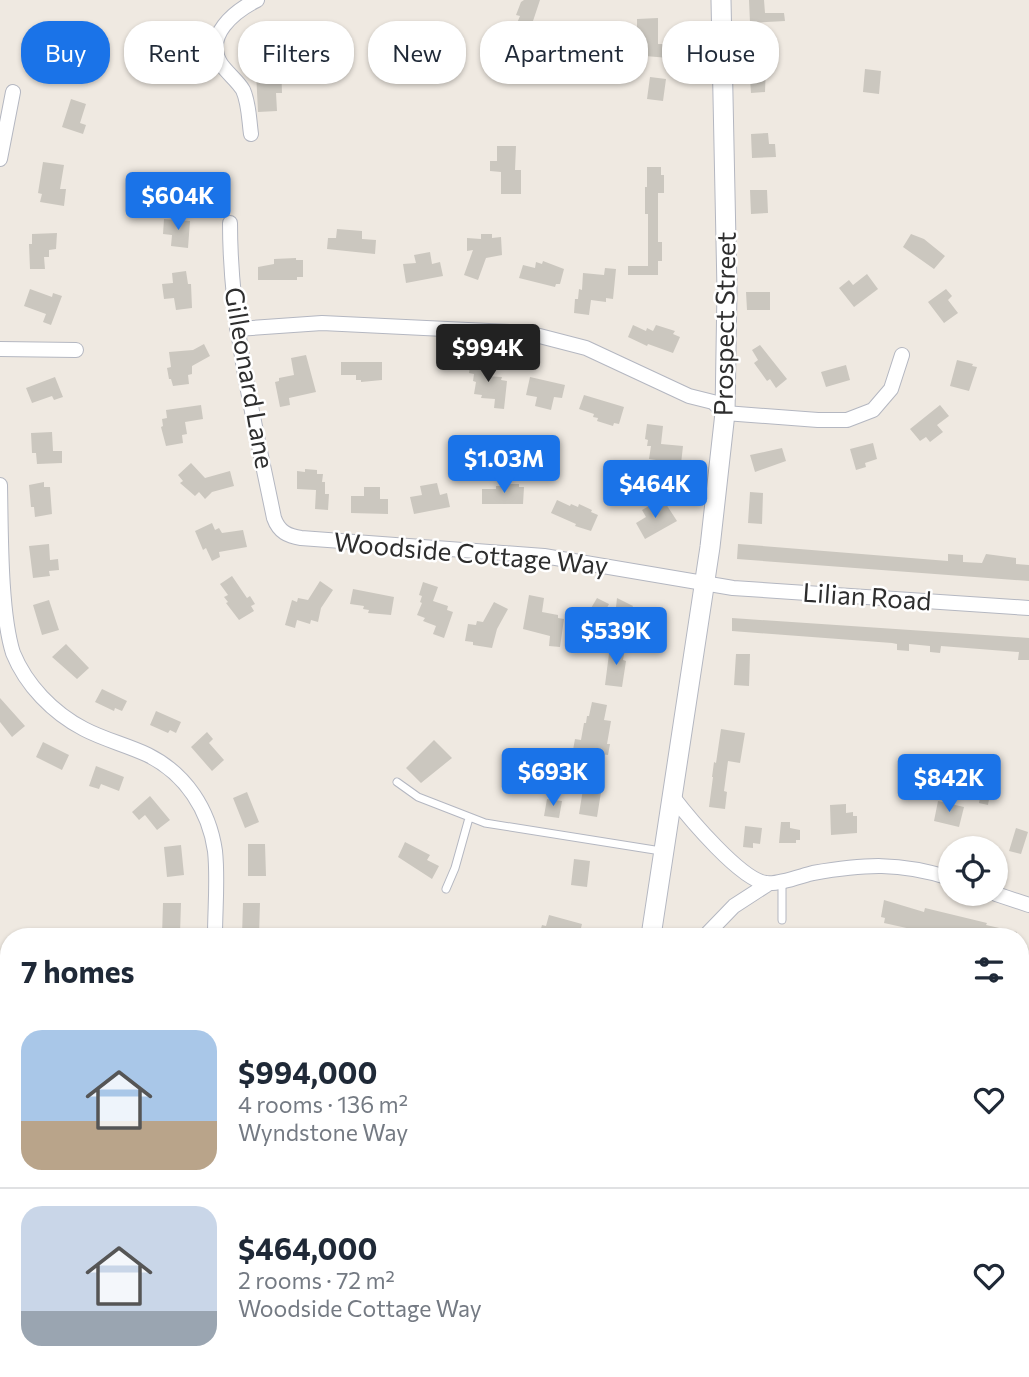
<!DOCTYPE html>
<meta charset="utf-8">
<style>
body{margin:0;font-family:Commissioner,sans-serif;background:#f2f2f3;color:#1f2937;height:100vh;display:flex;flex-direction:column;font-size:26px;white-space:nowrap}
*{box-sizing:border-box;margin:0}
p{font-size:23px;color:#747a83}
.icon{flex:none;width:38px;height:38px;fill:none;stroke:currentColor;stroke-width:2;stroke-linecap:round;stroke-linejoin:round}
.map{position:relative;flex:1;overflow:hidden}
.sheet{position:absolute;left:0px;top:928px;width:1029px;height:450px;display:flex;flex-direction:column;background:#fff;border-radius:28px 28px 0 0;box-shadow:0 2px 5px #0004}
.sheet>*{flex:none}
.hud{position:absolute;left:21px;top:21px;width:987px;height:63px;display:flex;gap:14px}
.fabs{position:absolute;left:938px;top:836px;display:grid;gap:14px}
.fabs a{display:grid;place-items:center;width:70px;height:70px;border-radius:50%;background:#fff;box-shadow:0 2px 5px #0004;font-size:35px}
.price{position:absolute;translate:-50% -60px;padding:0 16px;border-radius:7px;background:#1a73e8;color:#fff;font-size:23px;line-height:46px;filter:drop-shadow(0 2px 4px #0008)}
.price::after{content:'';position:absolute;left:50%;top:42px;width:21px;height:16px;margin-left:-10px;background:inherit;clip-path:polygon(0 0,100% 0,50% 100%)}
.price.selected{background:#222;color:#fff}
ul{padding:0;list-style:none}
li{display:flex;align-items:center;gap:21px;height:175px;padding:0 21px}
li+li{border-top:2px solid #e0e1e3}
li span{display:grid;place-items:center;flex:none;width:196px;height:140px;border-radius:21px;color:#555}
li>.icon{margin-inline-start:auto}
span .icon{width:84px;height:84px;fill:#fffc;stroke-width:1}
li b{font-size:30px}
h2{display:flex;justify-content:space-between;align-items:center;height:84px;padding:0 21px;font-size:30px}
.tag{padding:0 24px;border-radius:28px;background:#fff;box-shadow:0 2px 5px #0004;font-size:24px;line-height:63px}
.tag.selected{background:#1a73e8;color:#fff}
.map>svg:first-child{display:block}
</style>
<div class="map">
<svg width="1029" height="1377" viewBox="0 0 1029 1377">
<rect width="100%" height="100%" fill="#efe9e1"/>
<!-- building -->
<path fill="#cbc7bf" d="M524 0H540L531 27 517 23 520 16 516 15 521 2Z
M749 0H764L765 13H784L785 21 750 23Z
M658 18V44H668L669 58 645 56 644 42H641V32H637V19Z
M510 41 529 42 528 62 509 60Z
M281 63 282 93H276L277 111 258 112 256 71H264V64Z
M749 64H766L765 92 751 93Z
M865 69 881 71 879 94 863 92Z
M650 77 666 79 663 101 647 99Z
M71 99 86 104 80 123 86 125 83 134 62 127Z
M768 133 769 144H775L776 157 752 158 751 134Z
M497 146H516L515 170H521V194H501V172L490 171V161H497Z
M43 162 64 165 60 189H66L64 206 40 202 42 194 38 193Z
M647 167H661V175H664V193H658V242H662V261H658V275H628V266H648V214H645V187H647Z
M750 190H767L768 213 751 214Z
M164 219 190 221 188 248 171 246 172 235 163 234Z
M337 229 362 231V239L376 240 375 254 327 249 328 238H336Z
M57 233 56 249 49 250V257H44L45 269H30L29 244H32V234Z
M481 234H492V238L501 237 502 255 486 258 478 280 464 275 473 250 467 251V238L481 239Z
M911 234 924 239 945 256 934 269 903 247Z
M430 252 432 264 440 262 443 276 406 283 403 264 416 263 414 255Z
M296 258V260H303V277H297V280H258V267L274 264V259Z
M543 261 564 269 560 284H556L555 287 519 278 523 265 535 268 536 262 542 264Z
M605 268 616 269 613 299 606 298V302L591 300 589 315 574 313 575 299H578L579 289 582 290 583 273 604 275Z
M186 271 188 284H191L192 308 176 310 174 298 164 299 162 284 173 283 172 273Z
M867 274 878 289 854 307 839 288 849 280 853 285Z
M30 289 52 297 53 293 62 296 51 325 43 322 46 314 24 306Z
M946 289 952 296 948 300 958 313 944 323 928 302Z
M746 292H770V310H747Z
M633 325 646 331 647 328 653 331 656 325 675 331 673 334 680 337 673 353 648 344 647 346 628 337Z
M204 344 210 356 192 366V374L188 375 189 384 173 386 171 379H169L167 368 171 367 169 352 193 350Z
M760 345 787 379 776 388 770 379 767 381 754 363 758 360 752 350Z
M306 355 316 392 289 398 290 405 280 407 275 382 279 381V378L294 375 291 358Z
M471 359 487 361 485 376 502 377 501 380 507 381 504 409 494 408 495 399 481 398 482 395 474 394 476 382 473 381 474 374 469 373Z
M957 360 973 364 972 366 977 367 969 391 950 386Z
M341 362H382V380L361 382V380H356V375H341Z
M846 365 850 380 826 387 821 372Z
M55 377 63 397 54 400 52 396 32 403 26 388Z
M530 377 565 385 562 398 554 397 551 410 535 406 537 397 526 395Z
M584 395 624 407 619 424 614 423 613 426 597 421 598 418 593 417 594 414 579 409Z
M201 405 203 419 185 422 187 434 182 435 183 443 166 446 161 427 163 426 162 419 167 418 166 410Z
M940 405 949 416 937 425 943 432 930 442 926 437 920 441 910 429Z
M647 424 663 426 661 444 683 446 680 473 668 472 669 465 656 463V460L649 459 651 446H647L648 440 645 439Z
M52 432 53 451H62V463L37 464 36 453H32L31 433Z
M873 443 877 459 865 463 866 467 856 470 850 449Z
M782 448 786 461 755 472 750 455Z
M191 463 205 478 230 471 234 486 212 492 205 499 199 492 195 496 180 483 183 481 178 475Z
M305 469 317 470V474H323L322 482H325V494H329L328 510 315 509 316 490 297 489V471L305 472Z
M44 482V487H50L52 514 35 517 34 507H31L29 485Z
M437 483 440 495 447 493 450 507 414 514 410 497 422 495 420 486Z
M501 484H519V487H524L523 504H482V489H496V486H501Z
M364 487H380V499H388V514L351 513V496H364Z
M750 492 763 493 762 524 748 523Z
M557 500 570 506 571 504 578 507 579 504 592 510 591 512 598 515 591 531 575 526 576 524 551 513Z
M656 502 660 508 666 504 677 521 645 539 636 523 646 517 642 510Z
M212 523 215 530 219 528 222 533 243 530 247 547 219 552 220 557 212 561 206 548 203 550 195 531Z
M49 544 50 560 58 559 59 570 49 571 50 576 33 578 29 546Z
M738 544 948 561V554L963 555V562L982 563 986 554 1016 558V564L1029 565V581L737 559Z
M232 576 247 598 250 596 255 604 251 606 254 611 239 620 226 603 228 602 224 597 228 595 220 584Z
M320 581 333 590 321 608 318 622 311 620 310 624 297 620 295 628 285 625 292 600 297 602 298 598 308 600Z
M423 582 438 587 433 601 448 606 447 610 453 612 444 638 433 634 436 626 423 621 425 618 417 615 422 603 420 602 422 596 419 595Z
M353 589 394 597 391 615 368 613 369 610 363 609 364 606 350 604Z
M529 595 544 598 542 612 558 615V618L564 619 560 647 549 646 550 636 523 629Z
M597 598 609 604 597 627 584 620Z
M617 598 633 606 630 613 632 614 627 625 623 623 612 644Z
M49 600 59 630 42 635 33 605Z
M494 602 508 609 497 629 492 648 473 645V642L465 641 468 624 476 625 477 621 483 622Z
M732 618 1029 638V660H1018L1019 652 941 646 940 653 930 652V646L909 644V651L897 650V644L892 643 732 631Z
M66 644 89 668 77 679 52 657Z
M610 646 625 648 623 660 626 661 622 687 605 685Z
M736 654H750L749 686 734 685Z
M102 689 127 701 122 711 115 708 114 711 95 702Z
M0 698 25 726 12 737 0 722Z
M592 702 607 705 604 720 611 721 607 744H610L608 755 573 750 575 739 581 740 584 723H586L587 716H589Z
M156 711 181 722 176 733 170 730 168 733 150 725Z
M721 729 745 733 740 763 728 761 724 791 727 792 725 809 709 807 713 777H712L714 762 716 763Z
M207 732 213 739 209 743 224 760 212 771 191 747Z
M434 740 452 758 421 783 406 768Z
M43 742 69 755 62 770 36 757Z
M96 766 124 777 119 791 101 784 99 789 89 786Z
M984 776 993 777 988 805 979 803Z
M584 783 602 786 597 817 579 814Z
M247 792 259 822 245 828 233 798Z
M150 796 170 820 157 830 145 815 139 820 132 812Z
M547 799 562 801 559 818 544 816Z
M938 801 964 807 959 827 934 821Z
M846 804V813L853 812V816H857V833L831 835 830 805Z
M781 822H790V828L800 830V840H796V843H779Z
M745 826 762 828 760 844 753 843V848L743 847Z
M1016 828 1028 832 1021 854 1009 851Z
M405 842 430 855 427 860 439 866 432 879 398 857Z
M248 844H265L266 876H248Z
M181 845 184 875 167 877 164 847Z
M574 859 590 861 587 887 571 885Z
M884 900 924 912 925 908 987 923 986 925 1017 932 1016 936H909L911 929 884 923 885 918 881 917Z
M163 903H181L180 934 162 936Z
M243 903H260L259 936H242Z
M549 915 582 924 579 936H539L542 925 546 926Z"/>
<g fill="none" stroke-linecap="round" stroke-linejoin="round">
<defs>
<path id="lane" d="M397 782 418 797 485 823 661 851
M446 889 455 868 469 818
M782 920V881
M1020 1033 1029 1047
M1020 1104 1029 1101
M1020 1332 1029 1335
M653 1368 657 1377
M894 1368 895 1377
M1020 1368 1029 1370
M842 1377 854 1368
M928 1377 930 1368"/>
<path id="street" d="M251 134C249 120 249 103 243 90 237 80 228 74 221 64 203 36 235 11 257 0
M0 159 13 92
M230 223C230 324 254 420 274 518 279 532 288 536 301 538L544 556 733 588 1029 608
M237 329 322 323 528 333 586 348 689 396 713 402 725 413 818 420H847L873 410 891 389 902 355
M0 349 76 350
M0 485C1 532 0 611 13 653 26 685 53 713 84 729 105 740 127 745 148 755 186 774 209 810 215 851 218 879 215 908 215 936
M673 797C689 818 741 880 766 883 777 885 801 876 813 873 865 864 899 862 950 878
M996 894 1029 905
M705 936 734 906 768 884"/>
<path id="secondary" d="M651 936 710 547 725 413 727 290 721 0
M1020 1130 1029 1126
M0 1248 9 1253
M247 1368 265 1377
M438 1377 439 1368
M486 1377 504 1368"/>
</defs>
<!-- lane casing -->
<use href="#lane" stroke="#b4b7c1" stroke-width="9"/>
<!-- street casing -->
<use href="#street" stroke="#b4b7c1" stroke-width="16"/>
<!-- secondary casing -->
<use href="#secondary" stroke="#b4b7c1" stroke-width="21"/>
<!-- lane -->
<use href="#lane" stroke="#fff" stroke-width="7"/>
<!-- street -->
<use href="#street" stroke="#fff" stroke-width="14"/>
<!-- secondary -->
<use href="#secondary" stroke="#fff" stroke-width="19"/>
</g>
<g text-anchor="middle" stroke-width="5" stroke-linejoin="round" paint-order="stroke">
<!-- street labels -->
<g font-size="26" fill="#2e2e2e" stroke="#fff">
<text transform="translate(725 324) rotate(-89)" y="9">Prospect Street</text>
<text transform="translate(249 378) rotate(80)" y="9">Gilleonard Lane</text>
<text transform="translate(471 554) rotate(5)" y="9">Woodside Cottage Way</text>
<text transform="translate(867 597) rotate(4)" y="9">Lilian Road</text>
</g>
</g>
</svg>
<div class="fabs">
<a><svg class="icon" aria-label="locate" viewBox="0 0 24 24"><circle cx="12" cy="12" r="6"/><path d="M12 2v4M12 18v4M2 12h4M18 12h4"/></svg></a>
</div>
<b class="price" style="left:178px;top:232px">$604K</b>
<b class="price selected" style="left:488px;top:384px">$994K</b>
<b class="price" style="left:504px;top:495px">$1.03M</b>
<b class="price" style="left:655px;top:520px">$464K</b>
<b class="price" style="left:616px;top:667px">$539K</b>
<b class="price" style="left:553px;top:808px">$693K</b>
<b class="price" style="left:949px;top:814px">$842K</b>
<div class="hud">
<a class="tag selected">Buy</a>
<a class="tag">Rent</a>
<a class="tag">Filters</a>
<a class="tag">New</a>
<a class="tag">Apartment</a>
<a class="tag">House</a>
</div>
<section class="sheet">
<h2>7 homes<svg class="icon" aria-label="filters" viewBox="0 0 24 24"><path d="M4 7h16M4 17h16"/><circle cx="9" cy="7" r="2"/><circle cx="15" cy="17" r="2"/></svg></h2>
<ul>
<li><span style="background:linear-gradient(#a9c7e8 65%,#b9a48a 0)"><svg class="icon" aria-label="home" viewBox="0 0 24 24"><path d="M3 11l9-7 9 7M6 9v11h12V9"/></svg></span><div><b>$994,000</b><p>4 rooms · 136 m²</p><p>Wyndstone Way</p></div><svg class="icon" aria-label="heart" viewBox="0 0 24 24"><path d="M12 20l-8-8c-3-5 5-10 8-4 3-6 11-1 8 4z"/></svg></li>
<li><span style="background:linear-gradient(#c9d6e8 75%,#9aa5b1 0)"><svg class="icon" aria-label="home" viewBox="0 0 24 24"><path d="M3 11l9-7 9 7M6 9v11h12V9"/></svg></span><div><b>$464,000</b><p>2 rooms · 72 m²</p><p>Woodside Cottage Way</p></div><svg class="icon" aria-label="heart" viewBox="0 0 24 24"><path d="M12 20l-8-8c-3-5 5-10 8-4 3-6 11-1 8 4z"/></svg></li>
</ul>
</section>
</div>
